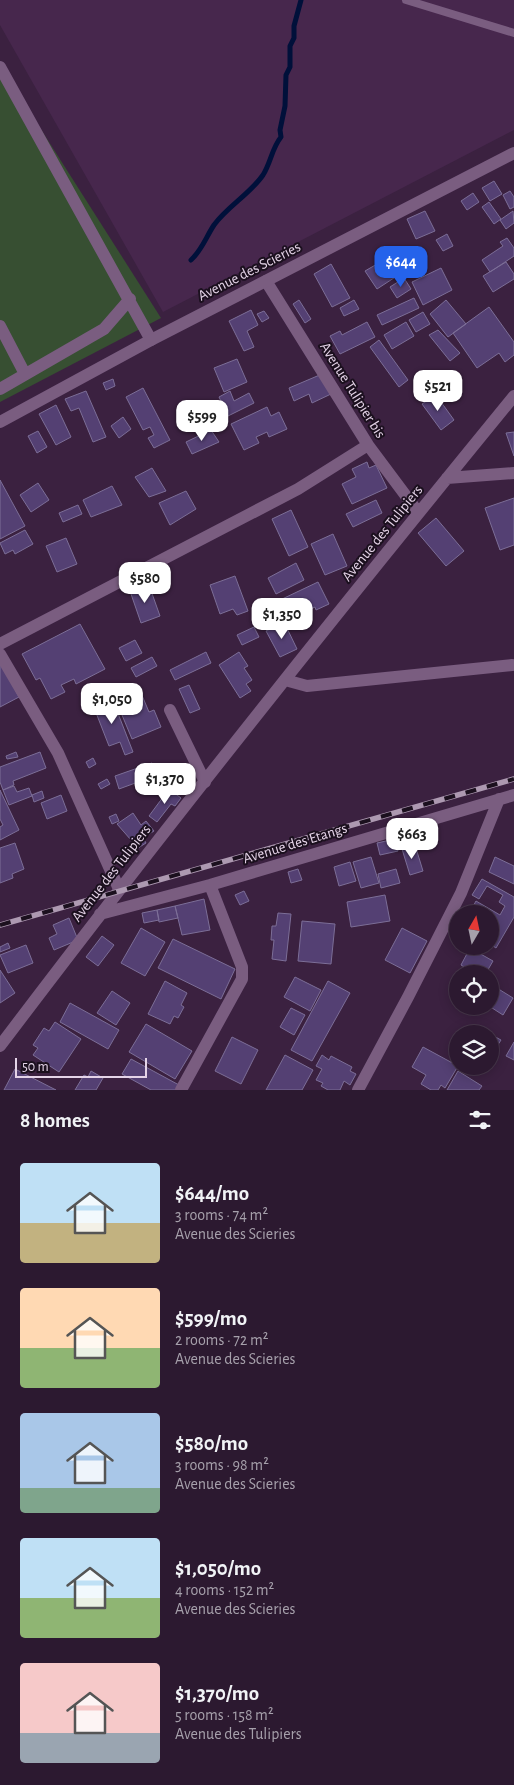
<!DOCTYPE html>
<meta charset="utf-8">
<style>
body{margin:0;font-family:"Alegreya Sans",sans-serif;background:#342238;color:#f1f3f6;height:100vh;display:flex;flex-direction:column;font-size:19px;white-space:nowrap}
*{box-sizing:border-box;margin:0}
p{font-size:16px;color:#a6a0ab}
.icon{flex:none;width:28px;height:28px;fill:none;stroke:currentColor;stroke-width:2;stroke-linecap:round;stroke-linejoin:round}
.map{position:relative;height:1090px;overflow:hidden}
.details{display:flex;flex-direction:column;background:#2c1930;flex:1}
.details>*{flex:none}
.needle{width:32px;rotate:9deg}
.controls{position:absolute;left:449px;top:905px;display:grid;gap:10px}
.controls a{display:grid;place-items:center;width:50px;height:50px;border-radius:50%;background:#2c1930;box-shadow:0 2px 12px #0003,0 0 0 1px #48384c;font-size:25px}
.scale{position:absolute;left:15px;bottom:12px;width:132px;box-sizing:border-box;padding-left:5px;border:2px solid #e5d4e8;border-top:0;font-size:14px;line-height:18px;white-space:nowrap;color:#e5d4e8;-webkit-text-stroke:4px #1b101e;paint-order:stroke}
.price{position:absolute;translate:-50% -42px;padding:0 11px;border-radius:10px;background:#fff;color:#222;font-size:16px;line-height:32px;filter:drop-shadow(0 1px 2px #0008)}
.price::after{content:'';position:absolute;left:50%;top:30px;width:15px;height:11px;margin-left:-8px;background:inherit;clip-path:polygon(0 0,100% 0,50% 100%)}
.price.active{background:#2563eb;color:#fff}
ul{padding:0;list-style:none}
li{display:flex;align-items:center;gap:15px;height:125px;padding:0 20px}
li span{display:grid;place-items:center;flex:none;width:140px;height:100px;border-radius:5px;color:#555}
li>.icon{margin-inline-start:auto}
span .icon{width:60px;height:60px;fill:#fffc;stroke-width:1}
li b{font-size:21px}
h2{display:flex;justify-content:space-between;align-items:center;height:60px;padding:0 20px;font-size:21px}
.map>svg:first-child{display:block}
</style>
<div class="map">
<svg width="514" height="1090" viewBox="0 0 514 1090">
<rect width="100%" height="100%" fill="#3b2140"/>
<!-- built -->
<path fill="#47274d" d="M0 0H514V130L163 312 0 25Z"/>
<!-- green -->
<path fill="#374f32" d="M0 65 161 318 0 402Z"/>
<g fill="none" stroke-linecap="round" stroke-linejoin="round">
<!-- stream -->
<path stroke="#00103a" stroke-width="5" d="M191 260C202 250 206 237 214 225 228 206 250 194 263 175 271 162 272 148 281 137L280 130 285 106 286 75 290 67V46L294 38V26L301 0"/>
</g>
<!-- building -->
<path fill="#544073" stroke="#7c6e97" d="M494 181 502 194 490 201 482 188Z
M510 191 514 197V207L510 209 503 195Z
M473 193 479 202 467 210 461 201Z
M489 202 501 219 494 224 482 207Z
M425 211 435 231 416 239 407 219Z
M513 211 514 223 506 229 500 220Z
M447 234 453 246 443 251 436 240Z
M507 238 514 248V256L490 272 482 260 503 246 500 242Z
M389 257 400 274 377 289 365 271Z
M506 262 514 274V279L493 292 483 276Z
M331 264 350 298 332 307 314 274Z
M441 268 452 290 423 305 412 282Z
M404 278 411 289 397 298 390 287Z
M414 298 419 308 382 325 377 315Z
M299 300 311 319 305 323 293 304Z
M354 300 359 309 344 316 340 308Z
M446 300 466 324 448 337 430 314Z
M489 307 514 342V355L505 362 499 353 477 368 453 333Z
M251 310 258 325 247 331 254 347 244 351 229 321Z
M264 311 269 318 262 322 257 314Z
M423 312 430 324 416 332 409 320Z
M367 322 375 337 340 354 330 336 340 331 342 335Z
M406 322 414 336 392 349 384 335Z
M438 330 460 353 450 361 429 335Z
M379 340 408 380 399 387 370 347Z
M237 359 247 382 224 392 214 368Z
M322 374 331 394 312 403 309 394 294 401 289 388Z
M113 379 115 386 106 390 103 383Z
M143 388 170 440 154 448 148 438 154 435 150 427 143 430 126 397Z
M86 391 106 437 93 442 79 408 71 411 65 399Z
M230 391 234 401 249 393 254 403 228 416 219 397Z
M436 395 454 420 441 430 422 404Z
M56 405 71 437 56 445 39 414Z
M267 407 271 416 279 412 287 429 269 437 267 432 256 437 259 443 244 450 231 424Z
M123 417 131 429 119 438 111 426Z
M211 430 219 442 192 454 186 442Z
M38 431 47 447 37 453 28 436Z
M514 432V456L506 433Z
M367 462 369 468 376 465 387 488 352 504 342 484 356 477 352 469Z
M152 468 166 491 149 497 135 477Z
M0 480 25 526 0 539Z
M38 483 49 500 31 512 20 495Z
M112 486 122 505 91 517 83 500Z
M186 491 196 509 170 525 159 503Z
M514 498V545L500 550 485 508Z
M376 500 382 513 353 527 346 514Z
M78 505 82 514 63 522 59 513Z
M291 510 308 547 289 556 272 519Z
M436 518 464 551 446 566 418 533Z
M25 530 33 544 15 554 13 550 5 554 0 543Z
M333 534 347 566 325 575 311 544Z
M66 538 77 564 57 572 46 546Z
M296 563 304 580 276 594 268 578Z
M235 576 248 611 237 615 233 609 220 614 210 585Z
M318 582 329 604 316 610 315 607 296 616 292 608 285 611 280 600Z
M149 585 160 616 141 623 130 591Z
M279 602 285 616 261 627 254 612Z
M284 622 297 649 280 657 266 631Z
M80 624 105 669 76 684 74 679 61 685 65 692 51 699 40 678 36 680 22 654Z
M254 627 259 637 242 645 237 635Z
M135 640 142 653 126 661 119 648Z
M206 652 211 663 175 680 170 670Z
M239 652 248 666 244 668 252 680 246 684 251 691 240 698 219 665Z
M152 657 157 666 136 677 131 668Z
M0 661 19 697 0 707Z
M189 685 200 709 190 713 179 689Z
M141 693 149 712 154 710 161 727 132 739 117 703Z
M112 698 133 752 125 755 120 742 109 746 93 705Z
M16 752 18 757 7 759 6 756Z
M40 752 46 768 13 781 14 785 3 790 0 782V767Z
M93 758 96 764 89 768 86 762Z
M152 763 157 775 119 789 115 776Z
M107 779 110 784 101 789 98 784Z
M14 786 17 792 29 788 32 796 9 805 3 790Z
M169 789 181 798 175 806 171 804 157 822 149 816Z
M0 790 19 830 0 840V827L3 825 0 819Z
M42 791 44 798 34 802 32 795Z
M61 795 67 811 47 819 41 803Z
M133 813 141 825 146 821 154 831 143 838 146 843 138 848 117 824Z
M116 814 119 821 112 824 109 817Z
M395 839 398 851 380 855 377 843Z
M15 843 24 869 12 874 13 878 0 883V848Z
M415 845 423 871 410 875 402 849Z
M371 857 379 883 361 888 353 862Z
M495 857 514 866V884L489 872Z
M350 862 356 881 339 886 334 867Z
M298 869 302 880 291 883 288 872Z
M396 869 400 883 381 888 378 874Z
M482 879 514 897V917L496 948 490 944V914H469L476 901 500 915 505 906 499 902 503 895 487 886 479 899 472 895Z
M244 891 249 901 240 905 235 895Z
M385 895 390 921 351 927 347 902Z
M204 899 210 930 182 935 175 906Z
M175 906 178 918 159 922 157 910Z
M157 910 159 920 144 923 142 913Z
M278 913 291 914 286 961 272 959 274 940H271L272 926H276Z
M69 918 78 940 54 950 49 938 57 934 53 925Z
M302 921 335 924 331 964 298 961Z
M141 928 165 942 145 976 121 963Z
M402 928 427 941 410 973 385 960Z
M102 936 114 945 98 966 86 957Z
M173 939 235 969 221 999 158 968Z
M8 943 10 948 0 952V947Z
M26 945 33 963 8 973 0 955Z
M470 948 493 961 486 973 481 971 480 974H476L461 965Z
M0 970 15 993 0 1003Z
M295 977 321 990 310 1011 284 997Z
M165 981 187 993 181 1005 184 1007 178 1018 174 1016 170 1024 148 1014Z
M328 981 350 993 312 1061 291 1050Z
M492 985 513 998 503 1015 489 1006 490 989Z
M112 991 130 1003 116 1025 97 1013Z
M70 1003 119 1030 108 1049 60 1022Z
M291 1008 305 1015 294 1035 280 1027Z
M55 1022 81 1039 59 1072 33 1055 38 1048 33 1045 44 1028 49 1031Z
M146 1024 192 1051 175 1079 129 1052Z
M490 1034 501 1040 494 1051 490 1049Z
M232 1037 258 1050 241 1084 215 1071Z
M514 1042V1060L506 1056Z
M423 1047 458 1066 445 1088 441 1085 438 1090H431L421 1084 426 1075 412 1067Z
M285 1055 313 1070 302 1090H266Z
M322 1055 329 1060 331 1056 352 1067 350 1071 356 1074 350 1085 344 1081 340 1090H328L321 1086 323 1083 316 1080 322 1069 316 1066Z
M131 1059 179 1085 176 1090H151L122 1074Z
M15 1069 56 1090H4Z
M91 1071 103 1078 96 1090H75L84 1075 88 1077Z
M458 1071 482 1086 479 1090H447Z"/>
<g fill="none" stroke-linecap="round" stroke-linejoin="round">
<!-- service -->
<path stroke="#7a5d80" stroke-width="8" d="M406 0 514 33"/>
<!-- minor -->
<path stroke="#7a5d80" stroke-width="12" d="M0 67 151 340
M266 281 368 445 418 512
M0 326 25 374
M0 389 104 329 130 299
M447 478 514 473
M0 644 298 489 368 445
M0 654 58 753 119 889
M285 680 307 686 512 665
M170 710 205 782
M100 914 210 885 514 795
M0 1046C167 825 339 610 514 396
M181 1090 242 979V967L210 885
M358 1090 408 997 461 893 499 799"/>
<!-- tertiary -->
<path stroke="#7a5d80" stroke-width="12" d="M0 422 151 340 514 153"/>
<defs>
<path id="rail" d="M0 925 514 779"/>
</defs>
<!-- rail casing -->
<use href="#rail" stroke="#ad99b1" stroke-width="5.5"/>
<!-- rail -->
<use href="#rail" stroke="#1b101e" stroke-width="4" stroke-dasharray="11" stroke-linecap="butt"/>
</g>
<g text-anchor="middle" stroke-width="4" stroke-linejoin="round" paint-order="stroke">
<!-- street labels -->
<g font-size="15" fill="#e5d4e8" stroke="#1b101e">
<text transform="translate(249 271) rotate(-27)" y="5">Avenue des Scieries</text>
<text transform="translate(353 390) rotate(58)" y="5">Avenue Tulipier bis</text>
<text transform="translate(382 533) rotate(-51)" y="5">Avenue des Tulipiers</text>
<text transform="translate(295 843) rotate(-17)" y="5">Avenue des Etangs</text>
<text transform="translate(111 873) rotate(-52)" y="5">Avenue des Tulipiers</text>
</g>
</g>
</svg>
<div class="controls">
<a><svg class="needle" viewBox="-14 -14 28 28"><path d="M0-13l5 13h-10z" fill="#e53935"/><path d="M0 13l5-13h-10z" fill="#a6a0ab"/></svg></a>
<a><svg class="icon" aria-label="locate" viewBox="0 0 24 24"><circle cx="12" cy="12" r="6"/><path d="M12 2v4M12 18v4M2 12h4M18 12h4"/></svg></a>
<a><svg class="icon" aria-label="layers" viewBox="0 0 24 24"><path d="M12 4l9 5-9 5-9-5zM3 14l9 5 9-5"/></svg></a>
</div>
<div class="scale">50 m</div>
<b class="price active" style="left:401px;top:288px">$644</b>
<b class="price" style="left:438px;top:412px">$521</b>
<b class="price" style="left:202px;top:442px">$599</b>
<b class="price" style="left:145px;top:604px">$580</b>
<b class="price" style="left:282px;top:640px">$1,350</b>
<b class="price" style="left:112px;top:725px">$1,050</b>
<b class="price" style="left:165px;top:805px">$1,370</b>
<b class="price" style="left:412px;top:860px">$663</b>
</div>
<section class="details">
<h2>8 homes<svg class="icon" aria-label="filters" viewBox="0 0 24 24"><path d="M4 7h16M4 17h16"/><circle cx="9" cy="7" r="2"/><circle cx="15" cy="17" r="2"/></svg></h2>
<ul>
<li><span style="background:linear-gradient(#bfe0f5 60%,#c2b280 0)"><svg class="icon" aria-label="home" viewBox="0 0 24 24"><path d="M3 11l9-7 9 7M6 9v11h12V9"/></svg></span><div><b>$644/mo</b><p>3 rooms · 74 m²</p><p>Avenue des Scieries</p></div></li>
<li><span style="background:linear-gradient(#ffd9b3 60%,#8fb573 0)"><svg class="icon" aria-label="home" viewBox="0 0 24 24"><path d="M3 11l9-7 9 7M6 9v11h12V9"/></svg></span><div><b>$599/mo</b><p>2 rooms · 72 m²</p><p>Avenue des Scieries</p></div></li>
<li><span style="background:linear-gradient(#a9c7e8 75%,#7fa58c 0)"><svg class="icon" aria-label="home" viewBox="0 0 24 24"><path d="M3 11l9-7 9 7M6 9v11h12V9"/></svg></span><div><b>$580/mo</b><p>3 rooms · 98 m²</p><p>Avenue des Scieries</p></div></li>
<li><span style="background:linear-gradient(#bfe0f5 60%,#8fb573 0)"><svg class="icon" aria-label="home" viewBox="0 0 24 24"><path d="M3 11l9-7 9 7M6 9v11h12V9"/></svg></span><div><b>$1,050/mo</b><p>4 rooms · 152 m²</p><p>Avenue des Scieries</p></div></li>
<li><span style="background:linear-gradient(#f6c9c9 70%,#9aa5b1 0)"><svg class="icon" aria-label="home" viewBox="0 0 24 24"><path d="M3 11l9-7 9 7M6 9v11h12V9"/></svg></span><div><b>$1,370/mo</b><p>5 rooms · 158 m²</p><p>Avenue des Tulipiers</p></div></li>
</ul>
</section>
